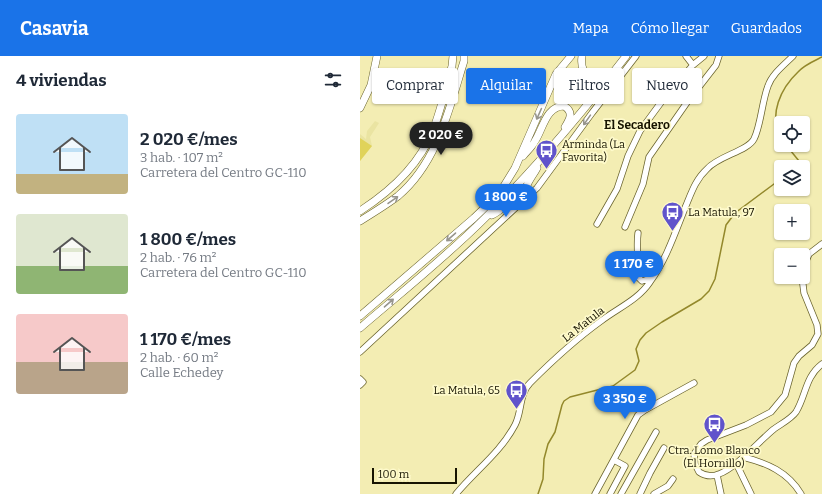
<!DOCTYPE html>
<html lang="es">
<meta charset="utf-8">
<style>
body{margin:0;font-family:Bitter,serif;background:#f2f2f3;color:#1f2937;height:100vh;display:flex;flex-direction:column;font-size:15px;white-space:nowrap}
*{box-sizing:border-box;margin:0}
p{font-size:13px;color:#747a83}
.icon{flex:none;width:22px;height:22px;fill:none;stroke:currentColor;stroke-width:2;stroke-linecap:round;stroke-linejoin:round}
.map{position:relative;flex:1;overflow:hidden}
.drawer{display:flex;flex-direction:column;background:#fff;width:360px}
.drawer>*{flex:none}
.hud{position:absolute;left:12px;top:12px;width:380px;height:36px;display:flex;gap:8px}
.fabs{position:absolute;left:414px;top:60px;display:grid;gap:8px}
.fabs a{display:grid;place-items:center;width:36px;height:36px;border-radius:4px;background:#fff;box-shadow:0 1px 3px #0004;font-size:20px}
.scale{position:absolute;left:12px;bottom:10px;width:85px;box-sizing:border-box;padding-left:4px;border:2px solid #171401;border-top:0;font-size:11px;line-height:14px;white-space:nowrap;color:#171401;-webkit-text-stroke:3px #fefacb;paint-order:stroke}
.price{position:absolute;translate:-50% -34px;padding:0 9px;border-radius:14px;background:#1a73e8;color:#fff;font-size:13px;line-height:26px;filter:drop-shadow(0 1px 2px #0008)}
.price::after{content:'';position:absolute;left:50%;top:24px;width:12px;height:9px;margin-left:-6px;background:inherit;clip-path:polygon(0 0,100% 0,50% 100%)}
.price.selected{background:#222;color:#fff}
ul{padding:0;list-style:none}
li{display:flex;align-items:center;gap:12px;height:100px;padding:0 16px}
li span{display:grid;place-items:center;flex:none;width:112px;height:80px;border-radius:4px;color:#555}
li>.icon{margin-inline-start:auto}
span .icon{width:48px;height:48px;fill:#fffc;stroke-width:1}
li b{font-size:17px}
h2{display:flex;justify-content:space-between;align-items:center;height:48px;padding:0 16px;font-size:17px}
.pill{padding:0 14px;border-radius:4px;background:#fff;box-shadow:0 1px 3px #0004;font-size:14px;line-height:36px}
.pill.selected{background:#1a73e8;color:#fff}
header{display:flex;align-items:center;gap:24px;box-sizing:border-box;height:56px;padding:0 20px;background:#1a73e8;color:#fff}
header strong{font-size:19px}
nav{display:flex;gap:22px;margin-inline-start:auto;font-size:14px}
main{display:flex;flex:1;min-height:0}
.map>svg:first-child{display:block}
</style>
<header>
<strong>Casavia</strong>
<nav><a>Mapa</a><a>Cómo llegar</a><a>Guardados</a></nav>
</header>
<main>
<section class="drawer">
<h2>4 viviendas<svg class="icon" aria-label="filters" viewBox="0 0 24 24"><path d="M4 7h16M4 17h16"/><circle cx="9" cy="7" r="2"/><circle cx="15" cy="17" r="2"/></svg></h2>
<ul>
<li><span style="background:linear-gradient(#bfe0f5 75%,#c2b280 0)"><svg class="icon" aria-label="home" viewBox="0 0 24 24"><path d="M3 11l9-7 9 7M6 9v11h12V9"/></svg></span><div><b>2 020 €/mes</b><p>3 hab. · 107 m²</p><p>Carretera del Centro GC-110</p></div></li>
<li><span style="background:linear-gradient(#dfe7d0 65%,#8fb573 0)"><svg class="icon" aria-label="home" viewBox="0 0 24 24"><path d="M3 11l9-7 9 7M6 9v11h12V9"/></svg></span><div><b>1 800 €/mes</b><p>2 hab. · 76 m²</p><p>Carretera del Centro GC-110</p></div></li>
<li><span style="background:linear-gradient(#f6c9c9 60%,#b9a48a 0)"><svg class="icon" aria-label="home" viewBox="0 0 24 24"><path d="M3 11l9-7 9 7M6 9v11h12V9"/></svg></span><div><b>1 170 €/mes</b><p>2 hab. · 60 m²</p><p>Calle Echedey</p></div></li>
</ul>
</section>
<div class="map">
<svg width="462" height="438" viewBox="0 0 462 438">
<rect width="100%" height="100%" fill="#f3edb3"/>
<!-- built -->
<path fill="#eae4a2" d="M15 65 19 67 10 81 12 90 0 105V78L6 83 7 75Z"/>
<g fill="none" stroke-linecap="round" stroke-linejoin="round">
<!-- stream -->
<path stroke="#93882b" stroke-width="1.5" d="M421 81C408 59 421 32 438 16 444 9 454 5 462 1
M426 89 439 105 442 111
M178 438 183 423 184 403 188 388 195 376 202 349 204 345 210 341 253 330 275 314 279 305 276 293 280 284 286 277 302 266 341 243 349 235 355 223 366 169 375 157 414 128 421 125"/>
</g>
<!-- building -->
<path fill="#e0d35a" d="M0 82 12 90 0 105Z"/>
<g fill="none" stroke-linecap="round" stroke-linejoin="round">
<defs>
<path id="minor" d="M326 0 333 9
M237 168 257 133 268 100 280 75 305 41 333 9 344 0
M265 171 283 128 289 101 328 45 356 9 359 0
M278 177C276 192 279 206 278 221L282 225 288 223 293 215
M443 212 449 198 462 188
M442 221 444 237 457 269 458 278 452 289 439 300 434 307 425 339 411 356 386 369 347 384 341 388 334 398 335 408 339 416C345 420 352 421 359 418 376 412 399 385 414 373 421 368 431 363 436 356 446 340 445 321 462 308
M0 296 177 132 232 57 276 0
M0 323 3 326 0 329
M383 401C407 407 428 416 441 438
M376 407 391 438
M357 419 361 438
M96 438C116 414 140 397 155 369 162 356 159 338 170 327 192 305 216 283 241 265 258 252 278 244 290 226 306 204 315 177 325 152 331 138 335 124 347 113 358 100 388 95 394 83 401 69 402 45 408 30 412 18 424 9 433 0
M235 438 278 359 285 354 334 327
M250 438 265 410 254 404
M261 438 296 376
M280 438 290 417 304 392
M294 438 308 430 313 423"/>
<path id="major" d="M222 0C219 21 233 22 249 21
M0 52 11 29 17 0
M163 100C167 95 172 91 175 85 183 73 186 50 204 50 214 56 210 63 205 71
M169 140C162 130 172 122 177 112
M0 155C31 135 59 110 73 74 81 54 86 31 92 10L93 0
M132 159C144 154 152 137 165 144
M0 165C13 157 26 149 38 140 78 106 89 53 104 5V0
M0 260 114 162 139 138 155 112 196 18 211 0
M0 272C42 236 86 201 125 162 176 112 222 57 266 0"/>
</defs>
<!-- minor casing -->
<use href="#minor" stroke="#6a642e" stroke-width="7"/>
<!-- major casing -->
<use href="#major" stroke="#6a642e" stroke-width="8"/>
<!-- minor -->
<use href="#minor" stroke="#fff" stroke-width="5.5"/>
<!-- major -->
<use href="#major" stroke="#fff" stroke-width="7"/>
</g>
<!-- one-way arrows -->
<defs><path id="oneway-shaft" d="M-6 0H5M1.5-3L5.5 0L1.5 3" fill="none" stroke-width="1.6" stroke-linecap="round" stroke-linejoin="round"/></defs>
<g stroke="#97958d">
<use href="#oneway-shaft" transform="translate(179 58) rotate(114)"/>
<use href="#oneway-shaft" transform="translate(227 64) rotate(125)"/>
<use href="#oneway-shaft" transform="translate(33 144) rotate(-35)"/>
<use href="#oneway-shaft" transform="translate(91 181) rotate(139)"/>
<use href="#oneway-shaft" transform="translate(29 247) rotate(-41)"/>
</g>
<!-- icons -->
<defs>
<symbol id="bus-pin" viewBox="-11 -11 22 30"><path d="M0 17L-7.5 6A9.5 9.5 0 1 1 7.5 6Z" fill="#6053cb" stroke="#fefacb"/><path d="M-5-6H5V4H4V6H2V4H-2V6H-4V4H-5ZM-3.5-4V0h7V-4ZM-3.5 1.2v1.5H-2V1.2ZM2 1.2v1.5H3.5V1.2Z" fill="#fff"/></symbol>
</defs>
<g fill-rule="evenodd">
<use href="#bus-pin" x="174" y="82" width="25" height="34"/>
<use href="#bus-pin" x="300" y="144" width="25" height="34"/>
<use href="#bus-pin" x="144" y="322" width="25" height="34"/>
<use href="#bus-pin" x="342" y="356" width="25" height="34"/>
</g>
<g text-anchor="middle" stroke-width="3.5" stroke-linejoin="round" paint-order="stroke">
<!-- poi labels -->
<g font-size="11" fill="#171401" stroke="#fefacb" text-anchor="start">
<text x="202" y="92">Arminda (La<tspan x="202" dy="13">Favorita)</tspan></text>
<text x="328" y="160">La Matula, 97</text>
<text x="140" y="338" text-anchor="end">La Matula, 65</text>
<text x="354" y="398" text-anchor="middle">Ctra. Lomo Blanco<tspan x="354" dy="13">(El Hornillo)</tspan></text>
</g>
<!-- street labels -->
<g font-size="11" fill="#171401" stroke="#fefacb">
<text transform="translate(223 268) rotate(-38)" y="4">La Matula</text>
</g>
<!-- neighbourhood labels -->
<g font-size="12" font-weight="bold" fill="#171401" stroke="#fefacb">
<text x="277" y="73">El Secadero</text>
</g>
</g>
</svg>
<div class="fabs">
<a><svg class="icon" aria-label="locate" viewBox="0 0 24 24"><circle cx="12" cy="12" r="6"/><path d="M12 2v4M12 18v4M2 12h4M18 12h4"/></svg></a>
<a><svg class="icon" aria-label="layers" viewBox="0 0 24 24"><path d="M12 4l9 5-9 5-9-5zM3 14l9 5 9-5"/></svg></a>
<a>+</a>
<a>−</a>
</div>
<div class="scale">100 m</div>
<b class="price selected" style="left:81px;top:100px">2 020 €</b>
<b class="price" style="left:146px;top:162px">1 800 €</b>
<b class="price" style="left:274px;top:229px">1 170 €</b>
<b class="price" style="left:265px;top:364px">3 350 €</b>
<div class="hud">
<a class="pill">Comprar</a>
<a class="pill selected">Alquilar</a>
<a class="pill">Filtros</a>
<a class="pill">Nuevo</a>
</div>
</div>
</main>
